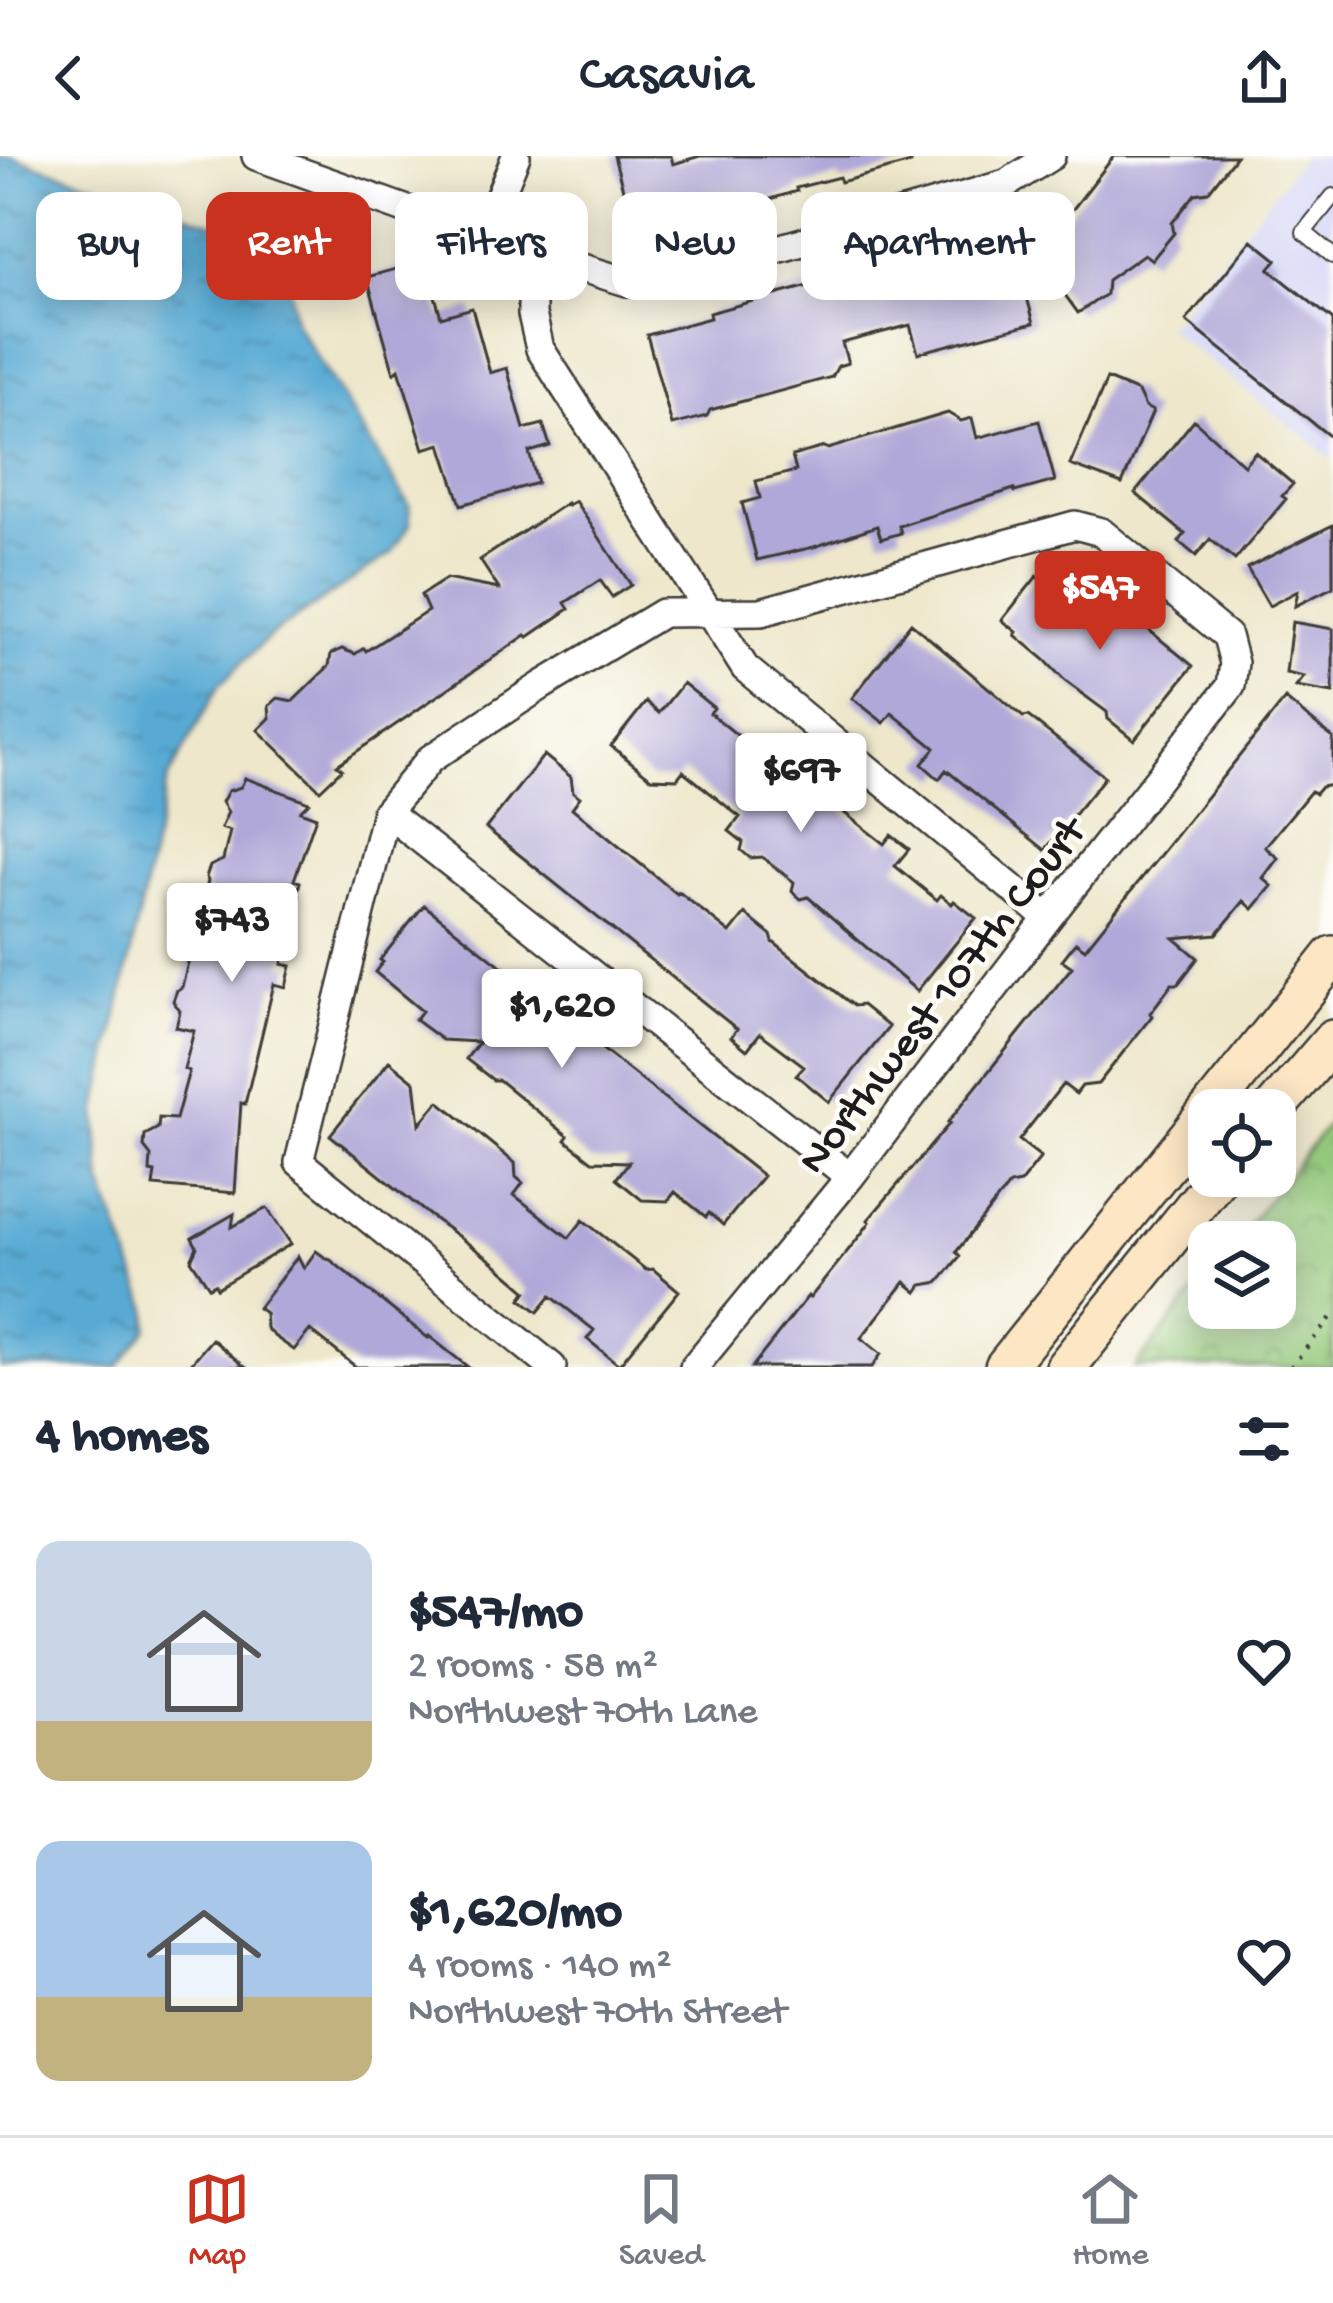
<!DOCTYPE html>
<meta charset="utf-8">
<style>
body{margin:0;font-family:"Gochi Hand",sans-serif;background:#f6f6f7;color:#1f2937;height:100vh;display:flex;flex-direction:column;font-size:45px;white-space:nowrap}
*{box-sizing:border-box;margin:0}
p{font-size:39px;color:#747a83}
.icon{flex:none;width:66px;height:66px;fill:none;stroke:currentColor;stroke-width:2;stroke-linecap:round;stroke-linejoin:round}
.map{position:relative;height:1211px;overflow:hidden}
.details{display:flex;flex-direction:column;background:#fff;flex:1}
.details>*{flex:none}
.guide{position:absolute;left:36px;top:36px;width:1263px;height:108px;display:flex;gap:24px}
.controls{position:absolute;left:1188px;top:933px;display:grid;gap:24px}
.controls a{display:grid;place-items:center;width:108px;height:108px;border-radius:24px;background:#fff;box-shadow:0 6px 30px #0003;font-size:60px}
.price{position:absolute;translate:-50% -102px;padding:0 27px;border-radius:12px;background:#fff;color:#222;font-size:39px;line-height:78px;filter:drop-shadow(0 3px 6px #0008)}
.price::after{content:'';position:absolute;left:50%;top:72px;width:36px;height:27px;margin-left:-18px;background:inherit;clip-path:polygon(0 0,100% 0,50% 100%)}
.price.active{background:#c8321e;color:#fff}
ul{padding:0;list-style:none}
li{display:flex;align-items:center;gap:36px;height:300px;padding:0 36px}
li span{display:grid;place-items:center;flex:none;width:336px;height:240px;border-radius:24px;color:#555}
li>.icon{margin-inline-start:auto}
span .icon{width:144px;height:144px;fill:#fffc;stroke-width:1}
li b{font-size:51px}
h2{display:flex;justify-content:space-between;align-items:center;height:144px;padding:0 36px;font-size:51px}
.tag{padding:0 42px;border-radius:24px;background:#fff;box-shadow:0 6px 30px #0003;font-size:42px;line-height:108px}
.tag.active{background:#c8321e;color:#fff}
header{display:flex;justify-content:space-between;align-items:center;height:156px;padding:0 36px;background:#fff;font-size:54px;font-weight:600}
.tabs{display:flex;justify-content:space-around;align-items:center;height:168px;border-top:3px solid #e0e1e3;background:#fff;font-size:33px;color:#747a83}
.tabs a{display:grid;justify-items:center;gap:6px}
.tabs .active{color:#c8321e}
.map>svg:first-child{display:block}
</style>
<header><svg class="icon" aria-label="back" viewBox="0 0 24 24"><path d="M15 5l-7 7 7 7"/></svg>Casavia<svg class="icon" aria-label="share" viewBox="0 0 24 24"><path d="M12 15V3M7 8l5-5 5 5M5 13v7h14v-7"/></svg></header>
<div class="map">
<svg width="1333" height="1211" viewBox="0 0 1333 1211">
<defs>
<pattern id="park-crowns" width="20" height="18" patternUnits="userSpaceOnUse" patternTransform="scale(3)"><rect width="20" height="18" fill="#93c87a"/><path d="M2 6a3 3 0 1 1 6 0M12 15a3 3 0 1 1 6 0" fill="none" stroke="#7eab69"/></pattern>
<pattern id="water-ripples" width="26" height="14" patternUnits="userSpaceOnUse" patternTransform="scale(3)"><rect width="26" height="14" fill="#59aad4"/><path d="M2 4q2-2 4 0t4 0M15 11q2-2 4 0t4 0" fill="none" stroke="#498aab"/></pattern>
</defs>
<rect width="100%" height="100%" fill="#fdfcf7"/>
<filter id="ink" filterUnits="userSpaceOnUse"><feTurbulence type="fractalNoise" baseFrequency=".00833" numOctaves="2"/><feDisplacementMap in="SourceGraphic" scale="24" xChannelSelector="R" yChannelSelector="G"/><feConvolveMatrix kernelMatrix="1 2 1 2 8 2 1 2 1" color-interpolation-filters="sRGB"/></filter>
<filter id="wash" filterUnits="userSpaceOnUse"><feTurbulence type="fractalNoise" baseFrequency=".004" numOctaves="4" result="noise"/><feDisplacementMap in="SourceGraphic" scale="48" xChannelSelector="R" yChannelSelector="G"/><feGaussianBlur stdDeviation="2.7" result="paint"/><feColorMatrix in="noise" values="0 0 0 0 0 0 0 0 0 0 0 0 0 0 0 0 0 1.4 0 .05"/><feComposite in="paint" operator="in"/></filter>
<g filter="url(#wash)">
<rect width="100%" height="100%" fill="#eee7cb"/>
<!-- built -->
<path fill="#d6d8f8" d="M1303 0H1333V303L1167 172Z"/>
<!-- park -->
<path fill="url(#park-crowns)" stroke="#58724b" stroke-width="3" d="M1333 962V1211H1135L1209 1118V1152H1275V1086H1234Z"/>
<!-- water -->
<path fill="url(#water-ripples)" stroke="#3a6378" stroke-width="3" d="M0 0H11L277 89 286 108 295 166 409 349 410 368 392 397 268 481 218 531 167 625 97 958 102 1027 148 1153V1172L118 1211H0Z"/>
<g id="blocks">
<!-- building -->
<path fill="#b0a8d8" d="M614 0H671L673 8 700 0H910L911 7 841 26 839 21 796 32 797 35 718 59 716 53 702 57 700 51 634 74Z
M1114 0H1236L1208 36 1195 38 1172 67 1174 77 1152 104 1144 98 1107 124 1106 138 1078 157 1023 81 1057 56 1063 66Z
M976 78 982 98 1013 90 1034 167 918 197 910 169 842 187 848 207 838 210 832 221 710 254 707 260 672 269 647 179 710 162 709 157 956 90 954 83Z
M1252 84 1277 104 1269 113 1333 164V283L1186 165Z
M425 105 441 161 472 152 490 217 507 212 524 273 543 268 550 290 529 296 537 327 461 349 441 288 424 293 399 213 394 217 367 121Z
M1107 223 1138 236 1145 251 1153 255 1122 328 1070 309Z
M948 257 961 265 972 262 977 282 1039 265 1055 325 1015 336 1014 333 899 370 901 377 881 383 877 370 814 391 757 404 742 347 760 342 756 325 796 315 792 300 824 291 828 293Z
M1194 264 1244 309 1255 296 1293 328 1282 340 1286 343 1235 404 1210 383 1196 400 1179 386 1185 378 1135 337Z
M575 345 631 429 612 441 600 424 565 447 569 453 528 481 526 479 337 609 342 613 320 634 258 574 270 562 269 550 278 542 293 545 329 510 331 498 342 493 355 498 364 492 366 495 428 455 421 439 446 423 499 433 480 404 567 347 568 349Z
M1333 369V431L1295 450 1298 435 1269 450 1247 412Z
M1037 420 1047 428 1051 424 1087 454 1095 445 1121 466 1134 450 1151 463 1145 471 1193 510 1134 584 1108 563 1107 556 1065 525 1045 504 1015 479 1017 476 1002 464Z
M1292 466 1333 473V537L1296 531 1304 521 1286 517Z
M911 467 1023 561 1028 560 1105 621 1045 694 946 614 939 623 922 608 935 592 892 557 884 567 852 542Z
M683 527 714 552 710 557 747 587 750 583 884 688 891 679 909 693 895 710 937 744 941 739 952 748 954 745 976 762 917 835 808 741 801 743 792 735 794 726 762 701 750 702 741 694 743 686 729 675 740 661 683 615 677 623 651 622 611 590 646 546 659 557Z
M1285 543 1333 582V629L1321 631 1315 638 1311 635 1265 691 1278 702 1263 722 1272 730 1253 753 1244 745 1217 778 1174 782 1198 802 1178 828H1172L1150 857 1152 860 1098 928 1082 930 1076 938 1063 928 1019 984 1041 1001 1020 1027 1009 1029 956 1096 960 1100 939 1126 922 1129 917 1136 905 1126 861 1182 881 1198 872 1211H752L808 1140 810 1142 862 1077 870 1066 868 1064 950 967 948 966 1072 811 1062 804 1076 786 1085 793Z
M544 599 571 621 573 636 580 641 572 652 677 738 679 736 730 777 745 758 771 779 773 786 854 850 862 849 889 871 829 946 796 919 804 910 760 877 747 894 731 881 737 873 486 672Z
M245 622 309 646 300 655 316 661 294 724 300 726 297 738 299 739 282 808 291 810 286 831 274 828 245 948 241 947 235 1037 153 1030 155 1017 150 1016 151 1000 144 991 145 979 158 972 159 962 176 963 189 915 184 913 194 875 176 871 180 855 173 845 177 834 182 831 208 725 206 721 210 710 223 704 230 675 221 672 228 656 222 646 228 635 241 631Z
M424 749 576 869 582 862 599 876 592 885 763 1020 723 1069 709 1057 706 1061 675 1036 668 1045 642 1044 616 1023 629 1006 592 1005 565 984 568 980 499 924H493L466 903 479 886 442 884 415 864 422 855 375 816 383 806 380 804Z
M389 905 415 926 420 968 439 945 515 1007 516 1021 523 1027 514 1039 569 1082 583 1064 646 1114 653 1113 679 1135 619 1209 587 1183 594 1174 551 1140 538 1156 521 1143 527 1135 492 1105 429 1059 330 979Z
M267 1052 291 1088 217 1132 215 1128 209 1131 191 1104 197 1091 192 1082 234 1058 232 1071Z
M316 1095 327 1103 328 1102 428 1182 429 1180 468 1211H356L310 1174 294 1194 274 1180 266 1172 265 1157 258 1152 298 1100 304 1112Z
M212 1183 245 1211H188Z"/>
</g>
</g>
<g filter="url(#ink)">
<use href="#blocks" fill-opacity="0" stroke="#3c3a36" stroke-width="3"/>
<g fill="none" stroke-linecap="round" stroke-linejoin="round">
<defs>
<path id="lane" d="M1333 40 1304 76 1333 100"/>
<path id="street" d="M256 0 483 81 627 126 721 109 1006 28 1051 0
M483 81 516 0
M532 95V158L540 193 745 512 1048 762
M386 656 850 1021
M552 1211 299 1006 386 656 430 603 541 530 662 457 761 456 1075 369 1101 376 1227 480 1234 507 1231 530 1048 762 850 1021 694 1211"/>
<path id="secondary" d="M1210 954 1333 800
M1273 954 1333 884
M1005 1211 1209 955
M1066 1211 1219 1020"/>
</defs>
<!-- lane casing -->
<use href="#lane" stroke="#3c3a36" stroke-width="18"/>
<!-- street casing -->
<use href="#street" stroke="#3c3a36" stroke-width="32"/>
<!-- secondary casing -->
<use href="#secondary" stroke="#3c3a36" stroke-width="44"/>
<!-- path -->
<path stroke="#3c3a36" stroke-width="4.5" stroke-dasharray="3 9" stroke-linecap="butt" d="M1291 1211 1333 1159"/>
<!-- lane -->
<use href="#lane" stroke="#fff" stroke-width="14"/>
<!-- street -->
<use href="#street" stroke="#fff" stroke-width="27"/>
<!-- secondary -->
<use href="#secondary" stroke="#fce6c4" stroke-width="39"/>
</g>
</g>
<g text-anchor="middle" stroke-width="9" stroke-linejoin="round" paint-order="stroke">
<!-- street labels -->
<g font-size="45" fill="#1c1c1c" stroke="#fdfcf7">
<text transform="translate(938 837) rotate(-52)" y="16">Northwest 107th Court</text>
</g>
</g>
</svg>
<div class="controls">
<a><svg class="icon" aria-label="locate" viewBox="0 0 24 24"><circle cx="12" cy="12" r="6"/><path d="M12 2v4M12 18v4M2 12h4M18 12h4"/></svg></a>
<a><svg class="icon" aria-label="layers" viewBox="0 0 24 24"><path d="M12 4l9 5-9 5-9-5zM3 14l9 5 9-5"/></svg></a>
</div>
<b class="price active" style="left:1100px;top:497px">$547</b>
<b class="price" style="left:801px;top:679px">$697</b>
<b class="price" style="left:232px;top:829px">$743</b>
<b class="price" style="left:562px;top:915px">$1,620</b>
<div class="guide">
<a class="tag">Buy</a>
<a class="tag active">Rent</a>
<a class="tag">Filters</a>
<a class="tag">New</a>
<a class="tag">Apartment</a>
</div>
</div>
<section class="details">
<h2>4 homes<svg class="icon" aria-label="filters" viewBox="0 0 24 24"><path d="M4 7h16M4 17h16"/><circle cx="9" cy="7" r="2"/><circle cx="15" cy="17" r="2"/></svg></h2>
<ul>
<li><span style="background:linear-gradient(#c9d6e8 75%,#c2b280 0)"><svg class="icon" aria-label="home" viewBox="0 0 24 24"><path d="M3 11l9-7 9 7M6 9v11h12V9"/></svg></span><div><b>$547/mo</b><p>2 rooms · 58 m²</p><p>Northwest 70th Lane</p></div><svg class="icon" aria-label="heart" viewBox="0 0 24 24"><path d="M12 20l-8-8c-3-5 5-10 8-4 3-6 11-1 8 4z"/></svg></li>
<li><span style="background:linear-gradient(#a9c7e8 65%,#c2b280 0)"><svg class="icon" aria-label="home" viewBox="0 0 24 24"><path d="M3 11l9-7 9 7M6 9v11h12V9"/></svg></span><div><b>$1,620/mo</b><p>4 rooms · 140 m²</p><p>Northwest 70th Street</p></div><svg class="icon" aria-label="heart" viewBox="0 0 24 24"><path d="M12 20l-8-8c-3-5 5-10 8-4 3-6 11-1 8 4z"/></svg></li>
</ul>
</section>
<nav class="tabs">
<a class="active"><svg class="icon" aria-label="map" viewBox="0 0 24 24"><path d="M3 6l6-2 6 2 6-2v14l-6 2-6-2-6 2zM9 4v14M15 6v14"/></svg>Map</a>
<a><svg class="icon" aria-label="saved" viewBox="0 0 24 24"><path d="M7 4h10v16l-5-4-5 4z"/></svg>Saved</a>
<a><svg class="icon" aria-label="home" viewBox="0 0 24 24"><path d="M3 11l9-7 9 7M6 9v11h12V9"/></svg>Home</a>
</nav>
